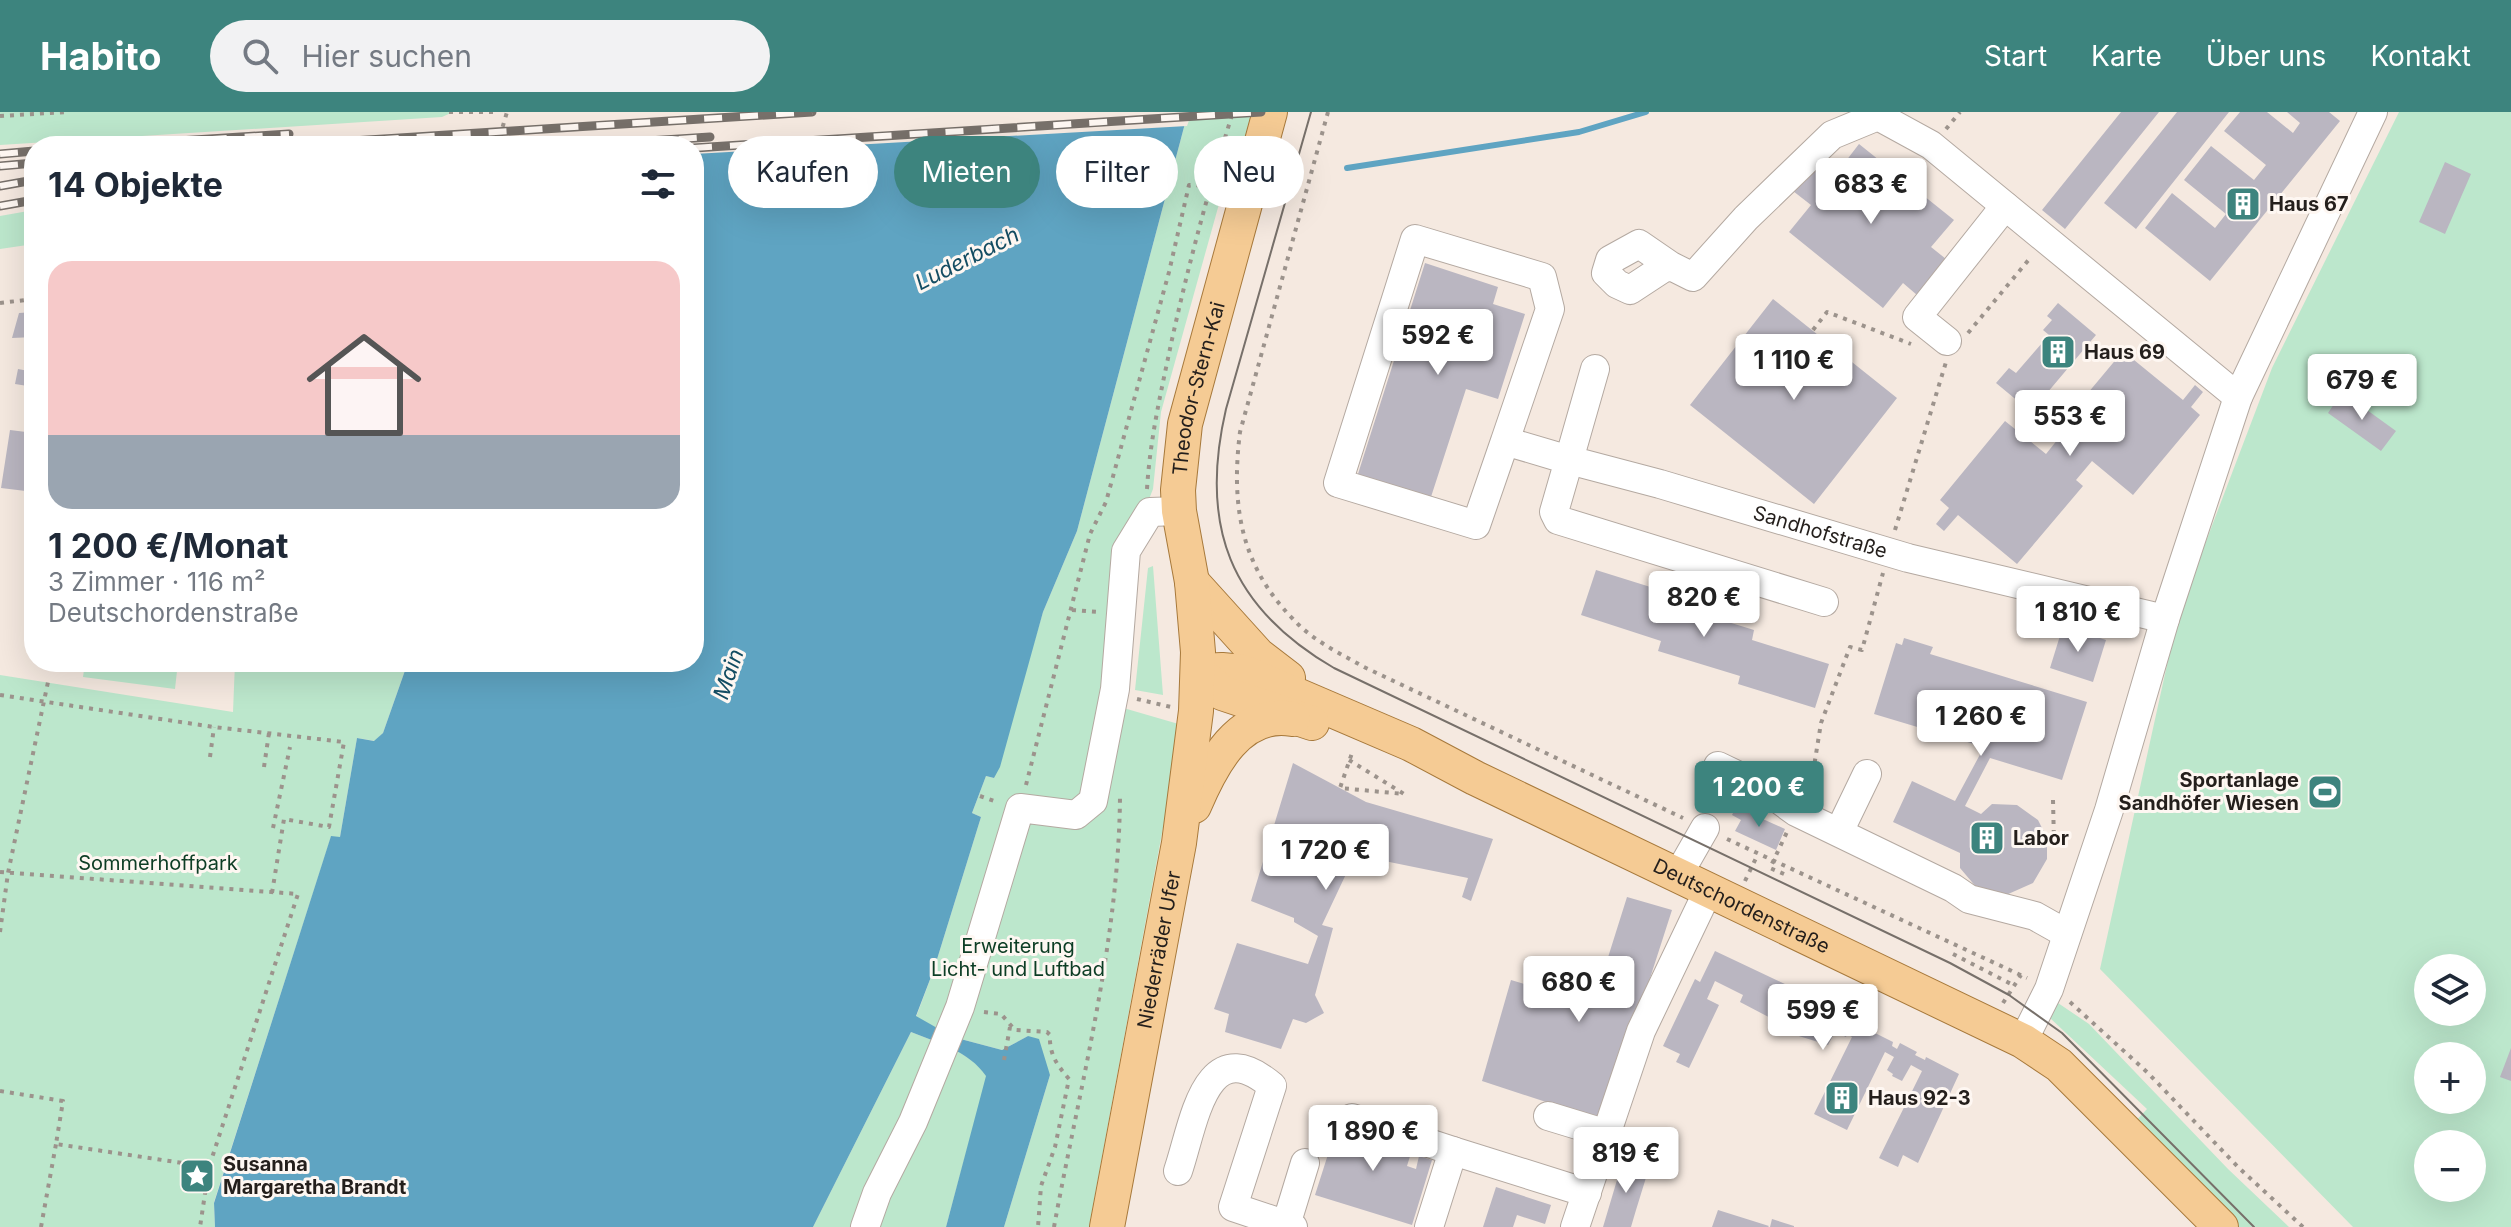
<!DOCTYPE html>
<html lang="de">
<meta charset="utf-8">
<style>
body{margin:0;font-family:Inter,sans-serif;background:#f2f2f3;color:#1f2937;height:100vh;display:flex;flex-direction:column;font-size:30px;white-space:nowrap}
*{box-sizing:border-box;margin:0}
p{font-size:26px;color:#747a83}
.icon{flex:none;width:44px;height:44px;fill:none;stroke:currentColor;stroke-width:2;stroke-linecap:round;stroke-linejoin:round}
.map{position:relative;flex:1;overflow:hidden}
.side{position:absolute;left:24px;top:24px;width:680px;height:536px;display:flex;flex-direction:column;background:#fff;border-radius:32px;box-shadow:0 8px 32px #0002}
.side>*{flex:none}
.top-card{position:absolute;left:728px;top:24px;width:760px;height:72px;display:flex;gap:16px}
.controls{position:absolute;left:2414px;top:842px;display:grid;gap:16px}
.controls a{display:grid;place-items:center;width:72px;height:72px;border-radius:50%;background:#fff;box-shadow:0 8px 32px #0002;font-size:40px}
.price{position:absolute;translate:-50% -68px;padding:0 18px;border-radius:8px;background:#fff;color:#222;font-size:26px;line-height:52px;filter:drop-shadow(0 2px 4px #0008)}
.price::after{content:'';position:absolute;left:50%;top:48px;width:24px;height:18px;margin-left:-12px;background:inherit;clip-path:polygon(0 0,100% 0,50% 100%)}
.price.active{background:#3d847e;color:#fff}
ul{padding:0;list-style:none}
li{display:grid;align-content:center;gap:16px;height:424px;padding:0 24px}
li span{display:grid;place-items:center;height:248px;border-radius:24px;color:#555}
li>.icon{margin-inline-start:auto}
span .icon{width:144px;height:144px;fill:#fffc;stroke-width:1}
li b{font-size:34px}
h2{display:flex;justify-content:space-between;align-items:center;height:96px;padding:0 24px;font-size:34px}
.pill{padding:0 28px;border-radius:36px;background:#fff;box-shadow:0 8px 32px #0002;font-size:28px;line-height:72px}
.pill.active{background:#3d847e;color:#fff}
header{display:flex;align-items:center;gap:48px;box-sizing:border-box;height:112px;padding:0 40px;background:#3d847e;color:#fff}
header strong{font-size:38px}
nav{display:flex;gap:44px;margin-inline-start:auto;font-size:28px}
.search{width:560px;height:72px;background:#f2f2f3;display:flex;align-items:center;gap:20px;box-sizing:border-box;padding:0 28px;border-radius:44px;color:#747a83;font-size:30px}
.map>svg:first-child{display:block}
</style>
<header>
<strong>Habito</strong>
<div class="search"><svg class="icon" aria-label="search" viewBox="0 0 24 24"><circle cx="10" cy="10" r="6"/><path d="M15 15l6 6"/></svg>Hier suchen</div>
<nav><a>Start</a><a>Karte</a><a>Über uns</a><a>Kontakt</a></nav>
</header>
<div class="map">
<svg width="2511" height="1115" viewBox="0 0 2511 1115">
<rect width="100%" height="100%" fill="#f5e9e0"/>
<!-- green -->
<path fill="#bce7cc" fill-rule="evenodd" d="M0 0H453L442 5 0 33Z
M1188 0H1256L1230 86 1219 92 1161 300 1153 377 1136 420 1120 595 1182 613 1089 1115H1004L1050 963 1028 924 1002 938 953 925 916 905 934 857 981 705 972 701 986 664 994 666 1043 500 1077 419Z
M2399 0H2511V1115H2353L2100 857 2178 503 2272 256ZM2428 856H2472V900H2428ZM2428 944H2472V988H2428ZM2428 1032H2472V1076H2428Z
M34 98V132L0 137V104Z
M1153 454 1163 583 1135 578 1148 456Z
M85 550H178L175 577 83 565Z
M235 550H408L383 621 375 629 357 626 340 725H331L214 1090 215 1115H0V563L233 600Z
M2058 891 2089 912 2228 1057 2289 1115H2234L2131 1014 2147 997 2050 906Z
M911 920C938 931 969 939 987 964L946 1115H813Z"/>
<!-- water -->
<path fill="#5fa4c2" d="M1188 0 1077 419 1043 500 1000 655 994 666 986 664 972 701 981 705 934 857 916 904 953 925 1002 938 1028 924 1039 927 1050 963 1004 1115H946L986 964C969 939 938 931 911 920L813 1115H215L214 1091 331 724 340 725 357 626 374 629 383 621 408 550H694V34Z"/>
<!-- pier -->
<path fill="#f5e9e0" d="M556 0H1192L1187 14 694 42V34H547Z"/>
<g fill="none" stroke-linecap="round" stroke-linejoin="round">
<!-- stream -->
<path stroke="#5fa4c2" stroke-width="6" d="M1347 56 1579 20 1646 0"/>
</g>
<!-- building -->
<path fill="#bab6c1" d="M2121 0H2159L2065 117 2042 98Z
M2177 0H2229L2136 117 2104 91Z
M2240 0H2267L2293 21 2300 11 2287 0H2329L2340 9 2210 169 2145 116 2172 81 2215 116 2226 102 2184 68 2211 34 2254 68 2266 53 2224 19Z
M1859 32 1954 108 1931 135 1946 147 1917 183 1903 171 1883 196 1789 120 1811 93 1793 79 1821 44 1839 58Z
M2445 50 2471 62 2445 122 2419 110Z
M1425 151 1498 175 1493 192 1525 202 1498 287 1466 277 1430 388 1357 365Z
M1773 187 1897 286 1814 392 1690 293Z
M2058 191 2096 223 2031 300 1996 271 2009 256 2016 261 2049 223 2043 218 2052 208 2047 204Z
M34 200V225L12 226 19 201Z
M2123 239 2183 288 2195 273 2203 280 2191 295 2200 303 2133 383 2092 349 2076 368 2083 374 2017 452 1958 403 1944 419 1936 412 1949 396 1940 388 2005 309 2046 342 2062 322 2057 318Z
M18 257 34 260V275L15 272Z
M2342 280 2396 319 2381 339 2328 301Z
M10 318 34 321V380L1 376Z
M1596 458 1676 483 1673 493 1754 518 1752 528 1829 552 1815 596 1738 572 1740 564 1658 539 1661 529 1581 503Z
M2063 514 2106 528 2093 570 2050 556Z
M1904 526 1933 535 1930 542 2087 590 2062 668 1990 646 1965 694 1981 702 1992 692 2017 693 2038 708 2047 726V747L2033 771 2006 783 1977 776 1960 756V741L1893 710 1912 669 1955 689 1984 635 1874 602 1896 531 1902 533Z
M1293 651 1366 690 1493 727 1471 789 1462 785 1468 766 1355 743 1322 813 1333 816 1315 883 1324 901 1306 911 1293 907 1281 937 1225 920 1229 902 1214 897 1237 831 1308 852 1318 824 1294 810V806L1251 789Z
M1736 695 1785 717 1776 738 1735 719 1741 708 1732 703Z
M1627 785 1672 798 1604 1009 1482 969 1511 868 1593 893Z
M1715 839 1855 905 1850 915 1855 916 1857 912 1893 930 1892 934 1897 937 1900 931 1917 940 1915 943 1925 948 1926 945 1959 962 1918 1051 1903 1043 1898 1055 1879 1046 1922 959 1911 953 1902 969 1892 964 1893 962 1887 958 1894 945 1885 940 1847 1018 1814 1002 1852 925 1847 922 1846 925 1835 920 1828 933 1789 921 1796 908 1785 903 1780 911 1740 890 1743 883 1715 869 1707 887 1719 893 1689 956 1676 950 1680 942 1663 934 1695 867 1700 870Z
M2511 936V969L2500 965Z
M1339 1008 1414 1031 1407 1054 1416 1057 1419 1044 1432 1048 1412 1113 1315 1083Z
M1623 1048 1649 1056 1636 1098 1631 1115H1603Z
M1496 1075 1551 1093 1545 1112 1517 1103 1513 1115H1483Z
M1718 1098 1769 1114 1768 1115H1712Z
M1772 1107 1794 1114V1115H1770Z"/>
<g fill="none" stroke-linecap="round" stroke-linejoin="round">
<defs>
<g id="minor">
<path d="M1671 154 1662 157 1630 178 1617 172 1606 161 1610 148 1639 132 1671 154 1693 165 1746 106 1832 23 1878 4 1931 33 2238 285"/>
<path d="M1947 229 1917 205 2005 94"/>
<path id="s1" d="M1595 257 1569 348 1660 372 1908 446 2165 507"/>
<path d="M1505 329 1550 197 1542 165 1415 127 1338 371 1476 413 1505 329 1569 348 1554 400 1558 408 1824 490"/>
<path d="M1718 654 1762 675 1796 700 1953 776 1969 787 2035 804 2067 822"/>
<path d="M1839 720 1867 662"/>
<path d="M1678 763 1705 716"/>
<path d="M2023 929 2049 877 2109 698 2165 507 2238 285 2373 0"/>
<path d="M1548 1004 1607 1022"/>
<path d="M1352 1006 1453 1039"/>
<path d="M1178 1059C1194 1012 1205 917 1272 974L1233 1095 1293 1115"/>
<path d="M1286 1113 1305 1051"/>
<path d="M865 1115 877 1081 913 1010 960 895 1020 696 1076 703 1093 689 1115 577 1126 439 1150 400 1179 399"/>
<path d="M1429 1115 1453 1039 1587 1081"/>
<path d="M1575 1115 1641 919 1708 779"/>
</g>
<g id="major">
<path d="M1192 470 1258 543 1288 566"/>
<path id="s2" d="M1198 559 1222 558 1243 560 1411 632 1475 666 2023 929 2059 953 2221 1115"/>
<path d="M1198 559 1222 581 1312 611"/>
<path d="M1194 694C1211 654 1239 597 1293 607"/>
<path id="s3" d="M1107 1115 1179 731 1196 599 1198 540 1192 470 1179 399 1178 378 1185 312 1270 0"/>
</g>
</defs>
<!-- minor casing -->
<use href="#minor" stroke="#b4a9a1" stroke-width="30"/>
<!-- major casing -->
<use href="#major" stroke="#a7793b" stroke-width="36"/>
<!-- path -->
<path stroke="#9c938c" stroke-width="4" stroke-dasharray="4 6" stroke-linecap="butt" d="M449 0H495
M1328 0 1240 320C1231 392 1240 453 1293 507 1312 528 1339 541 1364 555L1683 706
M0 4 67 0
M1946 17 1960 0
M497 34 507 0
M0 191 34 187
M1813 218 1827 200 1911 232
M1968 221 2031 145
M1147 377C1150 327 1161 280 1171 232 1188 154 1209 76 1233 0
M1895 418 1946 250
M1072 498 1099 500
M0 583 214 615 344 630 329 715 284 707 272 781
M1137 587 1171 595
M210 645 214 615
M1349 648 1404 682 1340 676 1353 638
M264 655 269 621
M1026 673 1090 422 1106 390 1169 160 1189 73 1210 74
M1806 679 1812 667 1821 611 1850 535 1862 538 1883 461
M980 684 997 690
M2053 688 2054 731
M273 716 290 635
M1727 727 2027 866
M2047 727 2054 731
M0 760 298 782 209 1055 200 1115
M1784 762 1770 756 1787 720
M1745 769 1758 742
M0 820 8 761 48 570
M1953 842 2015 874
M2070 890 2148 961 2238 1055 2303 1115
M2003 891 2021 863
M984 900 1001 902 1015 918 1047 920 1050 923C1049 942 1057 953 1069 967L1055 1035 1041 1074 1038 1115
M1004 948 1010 915
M0 979 63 989 56 1032 209 1055
M41 1115 56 1032
M1054 1115C1080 973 1119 829 1120 684"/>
<!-- minor -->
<use href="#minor" stroke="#fff" stroke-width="28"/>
<!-- major -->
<use href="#major" stroke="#f5cb94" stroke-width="34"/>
<!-- tram -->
<path stroke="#77706a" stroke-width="2" d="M1311 0 1226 297C1199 413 1229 495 1334 556L1950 851 2009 883 2062 921 2254 1115"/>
<defs>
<path id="rail" d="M101 34 289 22
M273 34 812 0
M571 34 710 25
M694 36 1261 0
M0 42 34 39
M0 54 34 51
M0 74 34 68
M0 94 34 88"/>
</defs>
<!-- rail casing -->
<use href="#rail" stroke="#77706a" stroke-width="9"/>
<!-- rail -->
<use href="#rail" stroke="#fef7f2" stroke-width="6" stroke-dasharray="18" stroke-linecap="butt"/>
</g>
<!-- icons -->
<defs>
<symbol id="building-square" viewBox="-11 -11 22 22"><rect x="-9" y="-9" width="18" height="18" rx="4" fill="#3d847e" stroke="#fef7f2"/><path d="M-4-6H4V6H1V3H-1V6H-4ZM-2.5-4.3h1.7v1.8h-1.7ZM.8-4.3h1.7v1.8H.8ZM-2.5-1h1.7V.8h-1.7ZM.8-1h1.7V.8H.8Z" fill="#fff"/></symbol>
<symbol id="stadium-square" viewBox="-11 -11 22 22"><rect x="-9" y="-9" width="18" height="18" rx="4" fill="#3d847e" stroke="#fef7f2"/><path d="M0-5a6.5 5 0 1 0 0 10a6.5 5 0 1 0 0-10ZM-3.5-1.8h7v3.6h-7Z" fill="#fff"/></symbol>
<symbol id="sight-square" viewBox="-11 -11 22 22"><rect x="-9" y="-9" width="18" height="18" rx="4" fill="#3d847e" stroke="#fef7f2"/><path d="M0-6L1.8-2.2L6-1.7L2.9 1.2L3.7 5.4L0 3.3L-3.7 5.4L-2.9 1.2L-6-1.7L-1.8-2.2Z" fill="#fff"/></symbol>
</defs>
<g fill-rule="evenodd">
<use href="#building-square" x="2223" y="72" width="40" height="40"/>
<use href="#building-square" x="2038" y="220" width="40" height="40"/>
<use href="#stadium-square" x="2305" y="660" width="40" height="40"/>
<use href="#building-square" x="1967" y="706" width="40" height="40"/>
<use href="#building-square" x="1822" y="966" width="40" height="40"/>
<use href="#sight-square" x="177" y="1044" width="40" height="40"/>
</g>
<g text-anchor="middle" stroke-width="6" stroke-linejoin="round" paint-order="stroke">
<!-- poi labels -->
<g font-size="20" font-weight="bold" fill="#241f1c" stroke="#fef7f2" text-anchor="start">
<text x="2269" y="99">Haus 67</text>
<text x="2084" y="247">Haus 69</text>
<text x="2299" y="675" text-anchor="end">Sportanlage<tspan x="2299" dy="23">Sandhöfer Wiesen</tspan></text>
<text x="2013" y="733">Labor</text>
<text x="1868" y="993">Haus 92-3</text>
<text x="223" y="1059">Susanna<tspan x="223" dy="23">Margaretha Brandt</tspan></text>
</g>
<!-- street labels -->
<g font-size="20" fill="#241f1c" stroke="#fef7f2">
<text dy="7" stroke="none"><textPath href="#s3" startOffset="850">Theodor-Stern-Kai</textPath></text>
<text dy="7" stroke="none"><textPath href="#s1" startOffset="356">Sandhofstraße</textPath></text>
<text dy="7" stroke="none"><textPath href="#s2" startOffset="596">Deutschordenstraße</textPath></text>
<text dy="7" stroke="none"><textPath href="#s3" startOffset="282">Niederräder Ufer</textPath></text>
</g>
<!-- park labels -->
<g font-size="20" fill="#0c3d24" stroke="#fef7f2">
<text x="158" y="758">Sommerhoffpark</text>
<text x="1018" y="841">Erweiterung<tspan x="1018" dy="23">Licht- und Luftbad</tspan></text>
</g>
<!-- water labels -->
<g font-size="22" font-style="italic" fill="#134c62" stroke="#fef7f2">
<text transform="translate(967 146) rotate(-27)" y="8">Luderbach</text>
<text transform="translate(728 562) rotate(-71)" y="8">Main</text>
</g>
</g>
</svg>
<div class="controls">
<a><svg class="icon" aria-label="layers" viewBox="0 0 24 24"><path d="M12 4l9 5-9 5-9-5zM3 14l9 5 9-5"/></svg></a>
<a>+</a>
<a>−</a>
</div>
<b class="price" style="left:1871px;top:114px">683 €</b>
<b class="price" style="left:1438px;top:265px">592 €</b>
<b class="price" style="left:1794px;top:290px">1 110 €</b>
<b class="price" style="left:2362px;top:310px">679 €</b>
<b class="price" style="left:2070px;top:346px">553 €</b>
<b class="price" style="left:1704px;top:527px">820 €</b>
<b class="price" style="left:2078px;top:542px">1 810 €</b>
<b class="price" style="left:1981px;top:646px">1 260 €</b>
<b class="price active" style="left:1759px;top:717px">1 200 €</b>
<b class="price" style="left:1326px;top:780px">1 720 €</b>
<b class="price" style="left:1579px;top:912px">680 €</b>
<b class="price" style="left:1823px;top:940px">599 €</b>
<b class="price" style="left:1373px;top:1061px">1 890 €</b>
<b class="price" style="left:1626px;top:1083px">819 €</b>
<div class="top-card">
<a class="pill">Kaufen</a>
<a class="pill active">Mieten</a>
<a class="pill">Filter</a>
<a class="pill">Neu</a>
</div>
<section class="side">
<h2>14 Objekte<svg class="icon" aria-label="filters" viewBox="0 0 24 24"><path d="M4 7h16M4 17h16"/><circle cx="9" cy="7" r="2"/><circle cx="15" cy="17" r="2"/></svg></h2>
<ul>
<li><span style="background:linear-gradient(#f6c9c9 70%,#9aa5b1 0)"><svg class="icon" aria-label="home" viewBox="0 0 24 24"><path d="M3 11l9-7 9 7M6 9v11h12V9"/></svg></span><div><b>1 200 €/Monat</b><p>3 Zimmer · 116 m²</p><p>Deutschordenstraße</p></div></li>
</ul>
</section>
</div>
